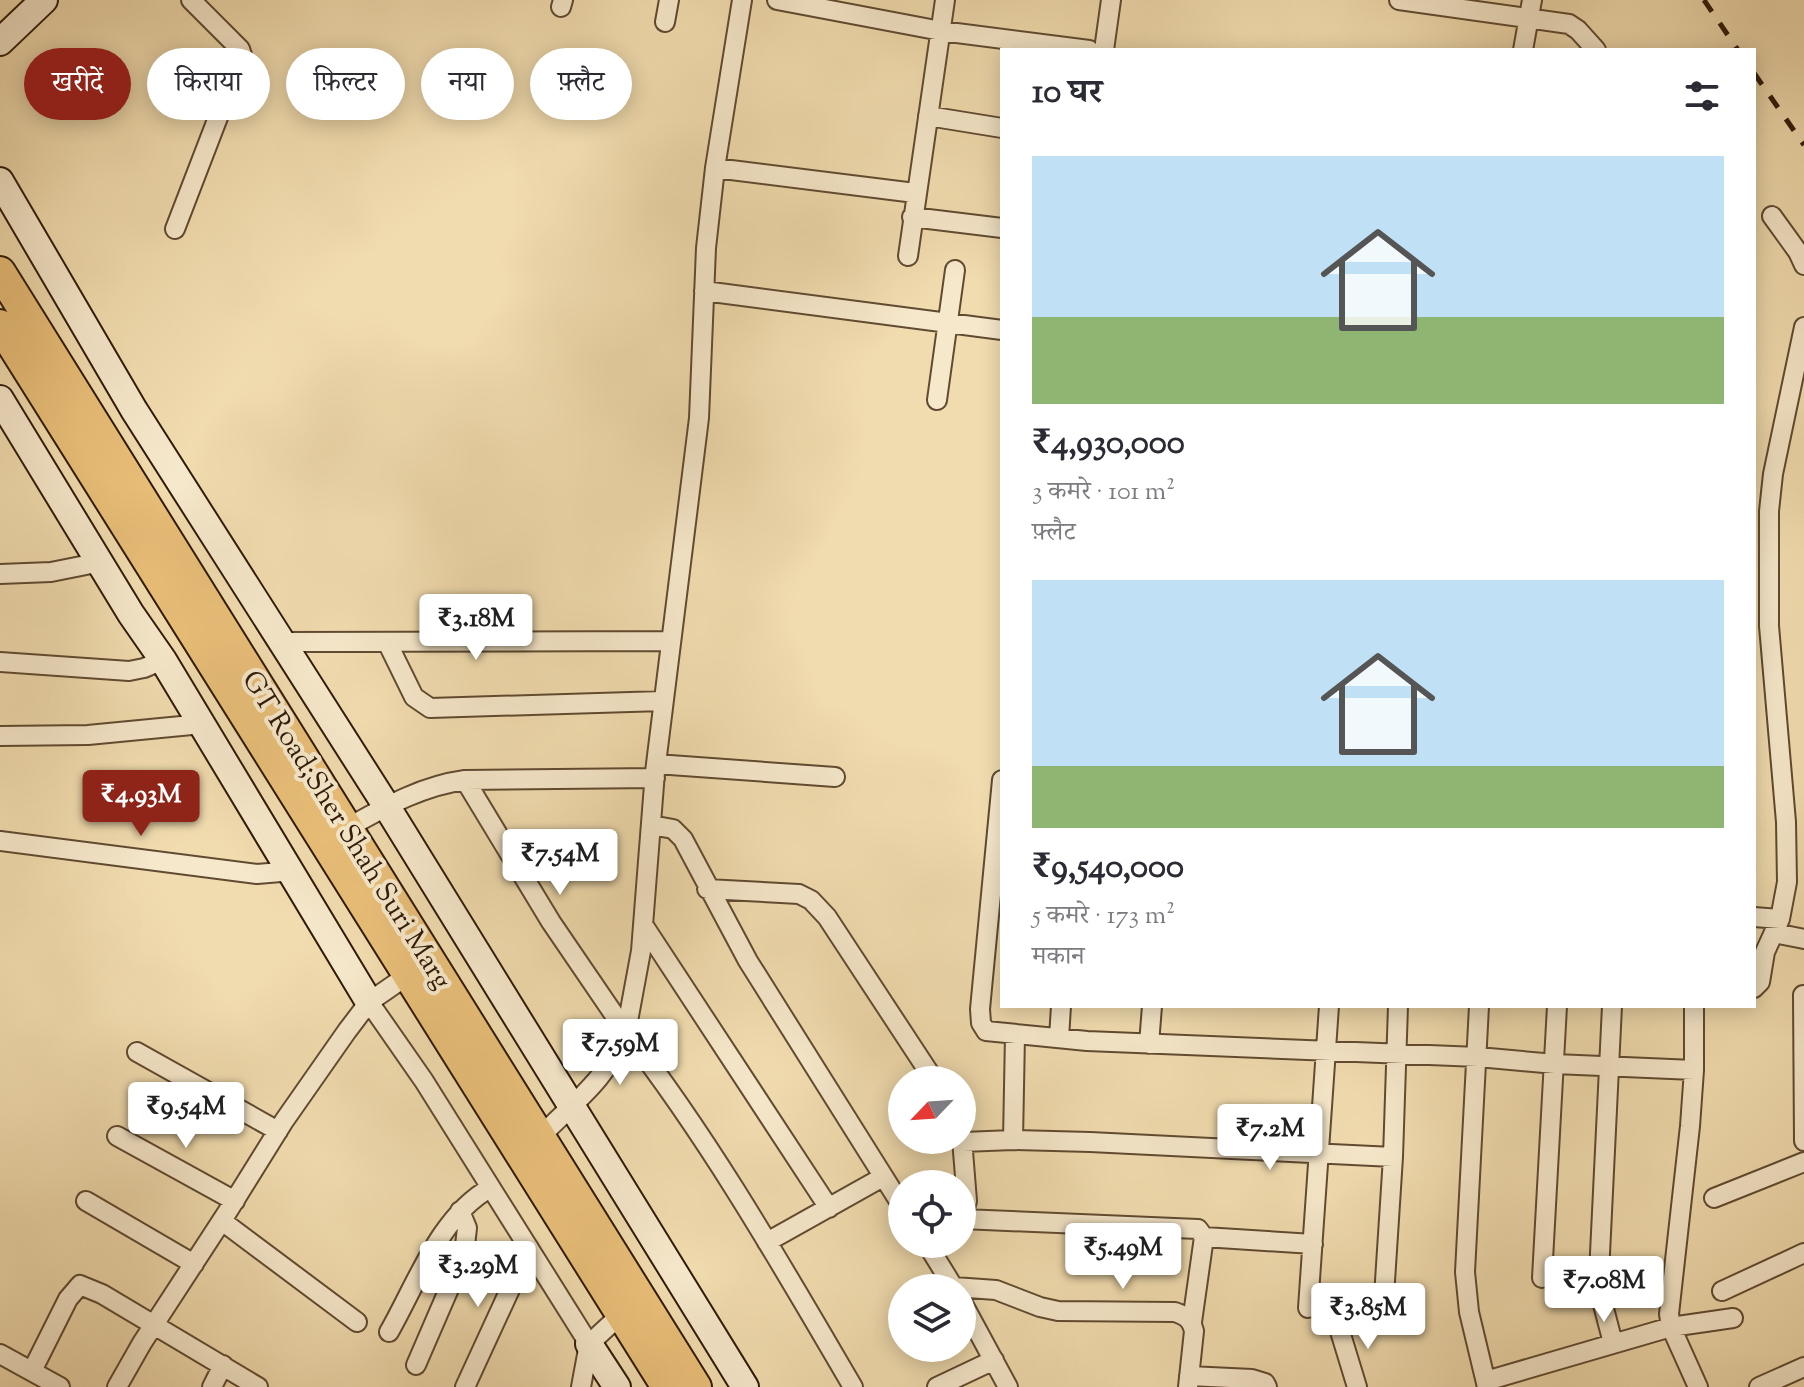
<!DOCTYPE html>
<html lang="hi">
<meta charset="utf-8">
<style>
body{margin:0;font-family:"Sorts Mill Goudy","Noto Serif Devanagari",serif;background:#f7f7f7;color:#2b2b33;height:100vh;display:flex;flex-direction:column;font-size:30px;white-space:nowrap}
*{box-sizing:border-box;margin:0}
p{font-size:26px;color:#7c7c81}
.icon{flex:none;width:44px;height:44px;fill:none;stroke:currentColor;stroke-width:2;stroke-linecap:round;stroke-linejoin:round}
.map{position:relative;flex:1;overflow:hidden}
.panel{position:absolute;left:1000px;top:48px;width:756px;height:960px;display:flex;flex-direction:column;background:#fff;border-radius:0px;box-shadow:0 4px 20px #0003}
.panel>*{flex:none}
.guide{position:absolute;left:24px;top:48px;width:760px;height:72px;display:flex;gap:16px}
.needle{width:52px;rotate:245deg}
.controls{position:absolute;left:888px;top:1066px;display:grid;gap:16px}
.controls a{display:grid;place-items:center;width:88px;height:88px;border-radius:50%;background:#fff;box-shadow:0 4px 20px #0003;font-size:40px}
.price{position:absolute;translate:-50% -68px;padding:0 18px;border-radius:8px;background:#fff;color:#222;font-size:26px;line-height:52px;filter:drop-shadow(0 2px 4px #0008)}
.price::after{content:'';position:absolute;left:50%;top:48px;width:24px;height:18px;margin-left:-12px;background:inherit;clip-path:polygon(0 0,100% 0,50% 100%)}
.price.on{background:#8f2418;color:#fff}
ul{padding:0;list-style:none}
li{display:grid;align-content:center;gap:16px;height:424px;padding:0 32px}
li span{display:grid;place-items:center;height:248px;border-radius:0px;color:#555}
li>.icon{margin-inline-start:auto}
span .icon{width:144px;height:144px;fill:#fffc;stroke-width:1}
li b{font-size:34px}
h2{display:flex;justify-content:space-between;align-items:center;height:96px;padding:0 32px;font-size:34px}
.tag{padding:0 28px;border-radius:36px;background:#fff;box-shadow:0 4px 20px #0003;font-size:28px;line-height:72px}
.tag.on{background:#8f2418;color:#fff}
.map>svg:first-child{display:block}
</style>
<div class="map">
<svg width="1804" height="1387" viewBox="0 0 1804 1387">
<rect width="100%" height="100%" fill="#f1dcaf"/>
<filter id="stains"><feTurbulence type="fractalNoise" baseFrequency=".0025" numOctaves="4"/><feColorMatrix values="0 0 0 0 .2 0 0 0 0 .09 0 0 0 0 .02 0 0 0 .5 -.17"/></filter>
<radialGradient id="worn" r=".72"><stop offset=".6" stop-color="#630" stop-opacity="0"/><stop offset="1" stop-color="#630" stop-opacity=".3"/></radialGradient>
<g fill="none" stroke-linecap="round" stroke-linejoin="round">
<defs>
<path id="street" d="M742 0 715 168 706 248 699 418 655 772 641 951 626 1032C712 1143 782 1266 853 1387
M777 0 941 31 1089 50
M1399 0 1569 24 1578 30 1596 50
M561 7 563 0
M665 22 669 0
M1104 50 1111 0
M1523 50 1532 0
M928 116 1002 128
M715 168 915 193
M1772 216 1798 252 1804 265
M912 217 1002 228
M175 229 242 55 240 49 191 0
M908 256 945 0
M704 291 1002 330
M937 400 955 270
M0 574 51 572 101 562
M282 642 669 641
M387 642 414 697 430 708 663 701
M0 662 129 671 144 668 163 660
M0 736 88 735 202 724
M656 764 835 777
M465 780 551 922 626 1032C605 1082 576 1100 540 1137
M1002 780 980 1009 981 1023 986 1031 1087 1041 1478 1057 1555 1064 1694 1070
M651 825 673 829 683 839 748 961 902 1206
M347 828C385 807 421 786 465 780L655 778
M0 841 257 874 281 872 289 869
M707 889 799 894 811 900 827 917 934 1080
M1754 917 1780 919
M644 926 829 1208
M1774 933 1804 939
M1754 988 1760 982 1765 952 1780 919 1787 882 1786 822 1769 626V511L1773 474 1804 327
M1803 995 1804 1141
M369 1002 424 1081 589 1344
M1479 1006 1465 1272 1469 1312 1487 1387
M1612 1006 1599 1274 1601 1297 1613 1343
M1694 1006V1070L1690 1126 1669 1314 1671 1327 1698 1387
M1059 1038 1061 1006
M1149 1044 1152 1006
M137 1052 278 1131
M117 1136 235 1201
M962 1139 967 1201 962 1219
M1013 1140 1015 1035
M963 1142 1013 1140 1090 1142 1393 1157 1398 1006
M1714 1198 1804 1162
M86 1201 194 1264
M962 1219 1198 1229 1204 1237 1192 1322
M222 1221 357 1322
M1204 1237 1313 1244
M767 1242 883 1177
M927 1244 954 1288
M1542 1278 1557 1006
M954 1287 996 1290 1040 1307 1058 1311 1175 1312C1186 1316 1191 1319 1194 1331L1188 1387
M1722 1291 1804 1253
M962 1302 1008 1387
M1308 1308 1329 1006
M1383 1312 1393 1157
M1339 1328 1357 1387
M389 1332C417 1283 440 1216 490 1188
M0 1354 60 1387
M416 1365 464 1254 467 1228 460 1211
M32 1371 68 1299 80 1285 102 1294 258 1387
M1189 1376 1252 1379 1265 1383 1267 1387
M1486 1381 1671 1327 1733 1318
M117 1387 142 1343 228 1211 284 1121 347 1031 369 1002 408 975
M212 1387 223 1365
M465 1387 529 1248
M581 1387 589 1344 628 1308
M937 1387 994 1360
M1759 1387 1804 1367"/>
<path id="secondary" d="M0 42 44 0
M0 181 134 410 387 807 745 1387
M0 399 131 614 163 660 369 1002
M589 1344 617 1387"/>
<path id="primary" d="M0 272 696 1387
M0 325 667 1387"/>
</defs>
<!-- street casing -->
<use href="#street" stroke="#604a31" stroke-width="22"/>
<!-- secondary casing -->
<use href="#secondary" stroke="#2f1a07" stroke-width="30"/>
<!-- primary casing -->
<use href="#primary" stroke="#2f1a07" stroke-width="34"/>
<!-- street -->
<use href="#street" stroke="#f6e8cb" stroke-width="18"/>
<!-- secondary -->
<use href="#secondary" stroke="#f6e8cb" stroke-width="26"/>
<!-- primary -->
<use href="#primary" stroke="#e8be78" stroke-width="30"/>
<!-- rail -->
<path stroke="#2f1a07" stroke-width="5" stroke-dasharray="14 14" stroke-linecap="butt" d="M1704 0 1738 50
M1754 73 1804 145"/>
</g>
<g text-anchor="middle" stroke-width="8" stroke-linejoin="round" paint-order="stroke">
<!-- street labels -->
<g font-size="28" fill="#2f1a07" stroke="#f6e8cb">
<text transform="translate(348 829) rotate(58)" y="10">GT Road;Sher Shah Suri Marg</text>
</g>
</g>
<rect width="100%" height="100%" filter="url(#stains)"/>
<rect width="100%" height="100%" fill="url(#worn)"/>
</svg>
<div class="controls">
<a><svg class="needle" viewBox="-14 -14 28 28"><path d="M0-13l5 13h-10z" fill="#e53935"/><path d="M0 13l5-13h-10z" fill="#7c7c81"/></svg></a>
<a><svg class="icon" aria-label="locate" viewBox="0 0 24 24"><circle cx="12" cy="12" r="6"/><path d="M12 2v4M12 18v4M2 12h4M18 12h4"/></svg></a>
<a><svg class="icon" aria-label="layers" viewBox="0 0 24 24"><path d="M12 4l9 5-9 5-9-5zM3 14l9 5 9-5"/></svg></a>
</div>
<b class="price" style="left:476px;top:662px">₹3.18M</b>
<b class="price on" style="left:141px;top:838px">₹4.93M</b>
<b class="price" style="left:560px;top:897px">₹7.54M</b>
<b class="price" style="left:620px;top:1087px">₹7.59M</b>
<b class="price" style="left:186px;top:1150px">₹9.54M</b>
<b class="price" style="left:1270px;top:1172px">₹7.2M</b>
<b class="price" style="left:1123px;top:1291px">₹5.49M</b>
<b class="price" style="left:478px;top:1309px">₹3.29M</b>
<b class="price" style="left:1604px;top:1324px">₹7.08M</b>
<b class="price" style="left:1368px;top:1351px">₹3.85M</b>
<div class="guide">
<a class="tag on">खरीदें</a>
<a class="tag">किराया</a>
<a class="tag">फ़िल्टर</a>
<a class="tag">नया</a>
<a class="tag">फ़्लैट</a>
</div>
<section class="panel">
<h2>10 घर<svg class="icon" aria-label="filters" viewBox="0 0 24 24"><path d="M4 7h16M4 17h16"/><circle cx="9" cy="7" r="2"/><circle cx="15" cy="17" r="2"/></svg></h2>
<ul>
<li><span style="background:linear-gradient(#bfe0f5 65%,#8fb573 0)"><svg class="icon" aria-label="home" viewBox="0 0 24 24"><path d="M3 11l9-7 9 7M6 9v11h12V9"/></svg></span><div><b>₹4,930,000</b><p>3 कमरे · 101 m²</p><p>फ़्लैट</p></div></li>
<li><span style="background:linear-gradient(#bfe0f5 75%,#8fb573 0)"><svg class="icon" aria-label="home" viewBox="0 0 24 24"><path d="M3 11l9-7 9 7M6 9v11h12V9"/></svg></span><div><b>₹9,540,000</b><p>5 कमरे · 173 m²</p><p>मकान</p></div></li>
</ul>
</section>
</div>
